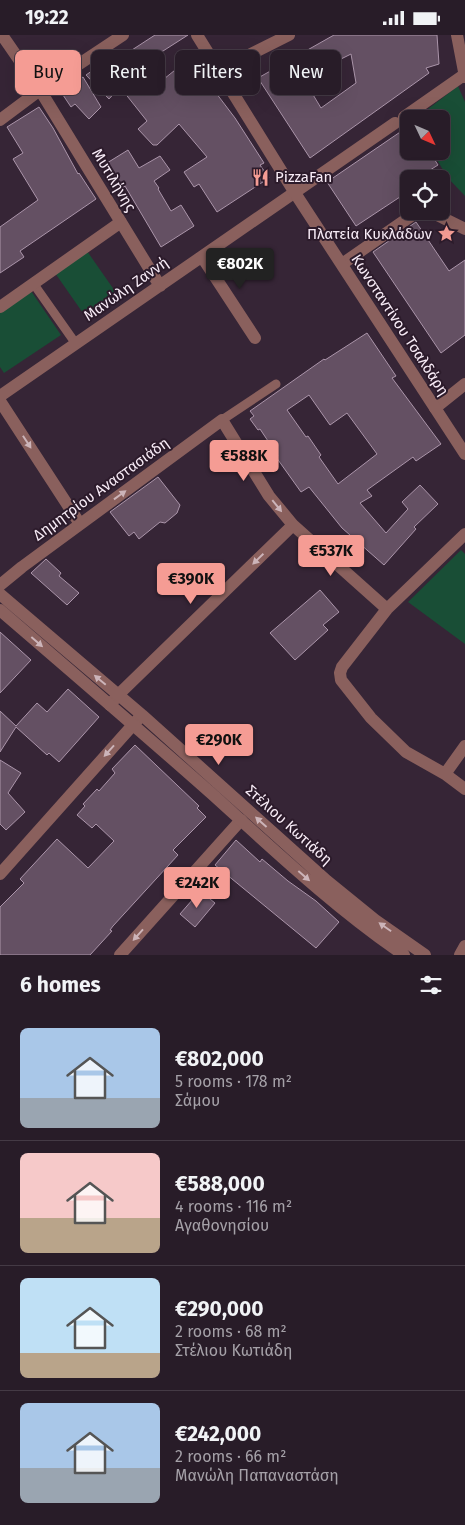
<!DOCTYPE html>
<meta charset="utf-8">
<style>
body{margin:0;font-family:"Fira Sans",sans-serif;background:#342934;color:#f1f3f6;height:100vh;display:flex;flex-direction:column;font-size:19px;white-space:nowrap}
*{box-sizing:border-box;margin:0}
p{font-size:16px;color:#a5a1a8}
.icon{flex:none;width:28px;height:28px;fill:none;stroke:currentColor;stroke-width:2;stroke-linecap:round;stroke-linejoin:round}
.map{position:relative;height:920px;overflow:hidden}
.sheet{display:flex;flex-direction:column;background:#281c28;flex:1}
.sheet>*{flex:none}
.guide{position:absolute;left:15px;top:15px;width:435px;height:45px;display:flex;gap:10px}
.needle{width:32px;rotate:134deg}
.buttons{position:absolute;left:400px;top:75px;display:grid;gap:10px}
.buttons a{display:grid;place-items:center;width:50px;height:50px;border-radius:8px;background:#281c28;box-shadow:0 5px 20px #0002,0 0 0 1px #443a45;font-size:25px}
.price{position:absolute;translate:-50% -42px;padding:0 11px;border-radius:5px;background:#f59c94;color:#111;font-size:16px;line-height:32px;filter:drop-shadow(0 1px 2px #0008)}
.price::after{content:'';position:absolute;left:50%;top:30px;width:15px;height:11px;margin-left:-8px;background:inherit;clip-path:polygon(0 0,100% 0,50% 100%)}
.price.selected{background:#222;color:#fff}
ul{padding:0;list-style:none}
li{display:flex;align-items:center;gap:15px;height:125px;padding:0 20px}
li+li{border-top:1px solid #443a45}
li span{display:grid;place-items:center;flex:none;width:140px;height:100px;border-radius:8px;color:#555}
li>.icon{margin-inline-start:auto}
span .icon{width:60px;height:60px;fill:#fffc;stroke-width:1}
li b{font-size:21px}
h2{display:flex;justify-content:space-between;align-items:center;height:60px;padding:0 20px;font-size:21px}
.tag{padding:0 18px;border-radius:8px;background:#281c28;box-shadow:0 5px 20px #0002,0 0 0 1px #443a45;font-size:18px;line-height:45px}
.tag.selected{background:#f59c94;color:#111}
.status{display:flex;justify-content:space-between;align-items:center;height:35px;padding:0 25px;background:#281c28;direction:ltr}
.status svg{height:14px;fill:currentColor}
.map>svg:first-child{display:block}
</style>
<div class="status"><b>19:22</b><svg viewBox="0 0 49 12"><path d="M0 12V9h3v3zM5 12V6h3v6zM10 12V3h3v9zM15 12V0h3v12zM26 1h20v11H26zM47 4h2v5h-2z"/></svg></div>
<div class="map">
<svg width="465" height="920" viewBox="0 0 465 920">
<rect width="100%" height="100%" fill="#362536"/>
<!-- green -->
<path fill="#194e36" d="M458 51 465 67V161L447 142 432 116H441V84H415Z
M87 216 117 259 85 281 55 238Z
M29 253 61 300 4 338 0 332V272Z
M461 515 465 519V609L408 567Z"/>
<!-- building -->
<path fill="#645063" stroke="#ab95aa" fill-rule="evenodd" d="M155 0H188L138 32 154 52 190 23 214 53 213 54 235 83 264 128 260 130 269 143 217 177 199 149 194 152 184 137 207 122 179 89 157 110H153L138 94 147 86 120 52 109 64 86 40 112 22 115 26Z
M334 0H437L439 29 426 33 429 38 310 123 258 43ZM351 19 356 48 321 73 306 48 316 44 313 38Z
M83 42 101 72 89 84 75 69 71 72 61 57Z
M39 72 53 93 78 139 79 138 96 164 20 216 24 222 0 238V192L38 165 13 124 23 118 7 92Z
M409 91V116H429L438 130 416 144H409V156L356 191 327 147Z
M128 115 139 133 160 121 170 135 154 146 159 153 158 154 171 176 181 170 194 191 161 212 125 151 123 153 107 128Z
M416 187 449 236 465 225V300L441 318 373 217Z
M367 298 396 341 392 343 441 409 416 426 413 422 367 455 372 461 360 468 386 498 408 474 402 467 420 450 438 469 414 492 416 494 384 530 342 493 309 452 301 457 276 422 278 421 260 394 258 395 250 384 254 381 250 376 324 324 325 325ZM309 360 330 390 347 378 377 419 338 449 319 422 321 420 308 401 306 402 287 375Z
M158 442 180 470 177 478 165 488 160 487 139 504 134 497 129 501 110 477Z
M46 524 61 538 59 541 79 558 67 570 31 538Z
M320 555 339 577 323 590 328 595 295 625 270 598Z
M0 597 31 625 0 658Z
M68 654 99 682 59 727 49 718 47 720 16 692 0 717V676L16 691 37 668 47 677Z
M135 710 199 771 197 773 206 782 173 815 178 820 113 891 110 895 112 896 90 920H0V872L24 848 20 844 57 804 88 833 114 806 96 789 92 793 77 780 85 771 83 769 97 754 99 756 115 738 112 734Z
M0 725 21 738 8 758 25 777 6 795 0 789Z
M236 805 260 827 262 824 288 846 316 866 339 887 316 913 215 830Z
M200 856 215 868 195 892 180 879Z"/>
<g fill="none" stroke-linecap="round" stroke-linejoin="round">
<!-- service -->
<path stroke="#8a605d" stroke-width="9" d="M33 248 76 309
M222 385 276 349"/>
<!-- minor -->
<path stroke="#8a605d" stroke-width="12" d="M2 0 40 55 160 251
M457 0 465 42
M219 35 289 0
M404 82 464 40
M202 222 255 303
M342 229 414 179 433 178 465 194
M0 272 121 187
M0 361 395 88
M0 366 80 489
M435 373 465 349
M465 499 387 574 342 632 340 638 341 645 371 683 406 717 445 739 465 754
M0 550 22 532 222 385 269 461 293 490 387 574
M110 670 118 660 293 490
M445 739 465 711
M0 839 140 682
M120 920 241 785
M460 920 465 911"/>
<!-- tertiary -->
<path stroke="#8a605d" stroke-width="12" d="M197 0 295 158 465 419
M0 85 40 55 123 0
M0 559 142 680 327 846 375 885 425 920
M0 575C71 636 142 697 212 759 274 815 335 873 404 920"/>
</g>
<!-- one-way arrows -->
<defs><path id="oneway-solid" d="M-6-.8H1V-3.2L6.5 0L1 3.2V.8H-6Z" transform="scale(1.25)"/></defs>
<g fill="#ccb4b9">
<use href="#oneway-solid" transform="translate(27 407) rotate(57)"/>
<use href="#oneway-solid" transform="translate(120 460) rotate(-36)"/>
<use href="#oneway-solid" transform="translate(277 471) rotate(51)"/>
<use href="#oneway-solid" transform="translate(258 524) rotate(136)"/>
<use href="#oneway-solid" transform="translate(37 607) rotate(41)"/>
<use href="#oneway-solid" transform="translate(100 645) rotate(-140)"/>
<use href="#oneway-solid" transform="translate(109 716) rotate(132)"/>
<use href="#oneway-solid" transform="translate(261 787) rotate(-138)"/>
<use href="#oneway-solid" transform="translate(304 841) rotate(41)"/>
<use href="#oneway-solid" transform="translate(385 892) rotate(-145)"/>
<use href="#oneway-solid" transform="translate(138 900) rotate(132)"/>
</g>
<!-- icons -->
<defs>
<symbol id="restaurant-bare" viewBox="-9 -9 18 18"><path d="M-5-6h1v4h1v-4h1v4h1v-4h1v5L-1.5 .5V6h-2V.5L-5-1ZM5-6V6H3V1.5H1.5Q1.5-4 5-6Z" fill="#f59c94" stroke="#2c1b2b" stroke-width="2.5" paint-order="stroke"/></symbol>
<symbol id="sight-bare" viewBox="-9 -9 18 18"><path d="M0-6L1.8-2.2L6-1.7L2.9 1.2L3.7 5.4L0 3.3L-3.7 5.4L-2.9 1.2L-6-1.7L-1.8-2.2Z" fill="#f59c94" stroke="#2c1b2b" stroke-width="2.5" paint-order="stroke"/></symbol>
</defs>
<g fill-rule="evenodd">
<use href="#restaurant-bare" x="248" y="130" width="25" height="25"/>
<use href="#sight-bare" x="434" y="186" width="25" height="25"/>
</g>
<g text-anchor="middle" stroke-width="4" stroke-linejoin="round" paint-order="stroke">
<!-- poi labels -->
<g font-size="15" fill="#f8ecf7" stroke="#2c1b2b" text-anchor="start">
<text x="275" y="147">PizzaFan</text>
<text x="432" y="204" text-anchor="end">Πλατεία Κυκλάδων</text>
</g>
<!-- street labels -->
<g font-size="15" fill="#f8ecf7" stroke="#2c1b2b">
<text transform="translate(114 145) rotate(59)" y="5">Μυτιλήνης</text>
<text transform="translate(126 254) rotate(-35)" y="5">Μανώλη Ζαννή</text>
<text transform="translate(400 290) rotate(57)" y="5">Κωνσταντίνου Τσαλδάρη</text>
<text transform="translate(101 454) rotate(-36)" y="5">Δημητρίου Αναστασιάδη</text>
<text transform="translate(289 790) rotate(42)" y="5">Στέλιου Κωτιάδη</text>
</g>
</g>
</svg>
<div class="buttons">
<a><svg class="needle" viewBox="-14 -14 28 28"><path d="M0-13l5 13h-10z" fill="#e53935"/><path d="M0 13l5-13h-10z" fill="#a5a1a8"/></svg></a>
<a><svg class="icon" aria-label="locate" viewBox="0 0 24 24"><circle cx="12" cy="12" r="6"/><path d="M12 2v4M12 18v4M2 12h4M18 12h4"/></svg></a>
</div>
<b class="price selected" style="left:240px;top:255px">€802K</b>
<b class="price" style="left:244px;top:447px">€588K</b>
<b class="price" style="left:331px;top:542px">€537K</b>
<b class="price" style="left:191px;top:570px">€390K</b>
<b class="price" style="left:219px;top:731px">€290K</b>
<b class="price" style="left:197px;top:874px">€242K</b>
<div class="guide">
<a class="tag selected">Buy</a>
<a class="tag">Rent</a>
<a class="tag">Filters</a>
<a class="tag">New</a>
</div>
</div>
<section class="sheet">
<h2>6 homes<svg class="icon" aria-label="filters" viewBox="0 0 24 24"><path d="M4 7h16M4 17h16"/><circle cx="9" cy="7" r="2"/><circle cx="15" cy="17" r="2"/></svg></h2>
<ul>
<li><span style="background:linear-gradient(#a9c7e8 70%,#9aa5b1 0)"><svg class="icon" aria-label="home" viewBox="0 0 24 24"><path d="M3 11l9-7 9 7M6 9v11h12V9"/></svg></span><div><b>€802,000</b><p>5 rooms · 178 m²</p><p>Σάμου</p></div></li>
<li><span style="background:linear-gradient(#f6c9c9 65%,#b9a48a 0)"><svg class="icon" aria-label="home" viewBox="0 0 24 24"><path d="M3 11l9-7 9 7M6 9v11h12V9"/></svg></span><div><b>€588,000</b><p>4 rooms · 116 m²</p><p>Αγαθονησίου</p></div></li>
<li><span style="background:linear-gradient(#bfe0f5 75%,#b9a48a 0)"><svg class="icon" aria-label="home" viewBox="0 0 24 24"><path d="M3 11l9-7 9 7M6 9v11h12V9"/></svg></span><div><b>€290,000</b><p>2 rooms · 68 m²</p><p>Στέλιου Κωτιάδη</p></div></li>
<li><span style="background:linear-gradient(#a9c7e8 65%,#9aa5b1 0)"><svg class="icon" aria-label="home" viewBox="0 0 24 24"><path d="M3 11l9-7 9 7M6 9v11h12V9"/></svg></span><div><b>€242,000</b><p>2 rooms · 66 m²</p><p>Μανώλη Παπαναστάση</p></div></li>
</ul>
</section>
